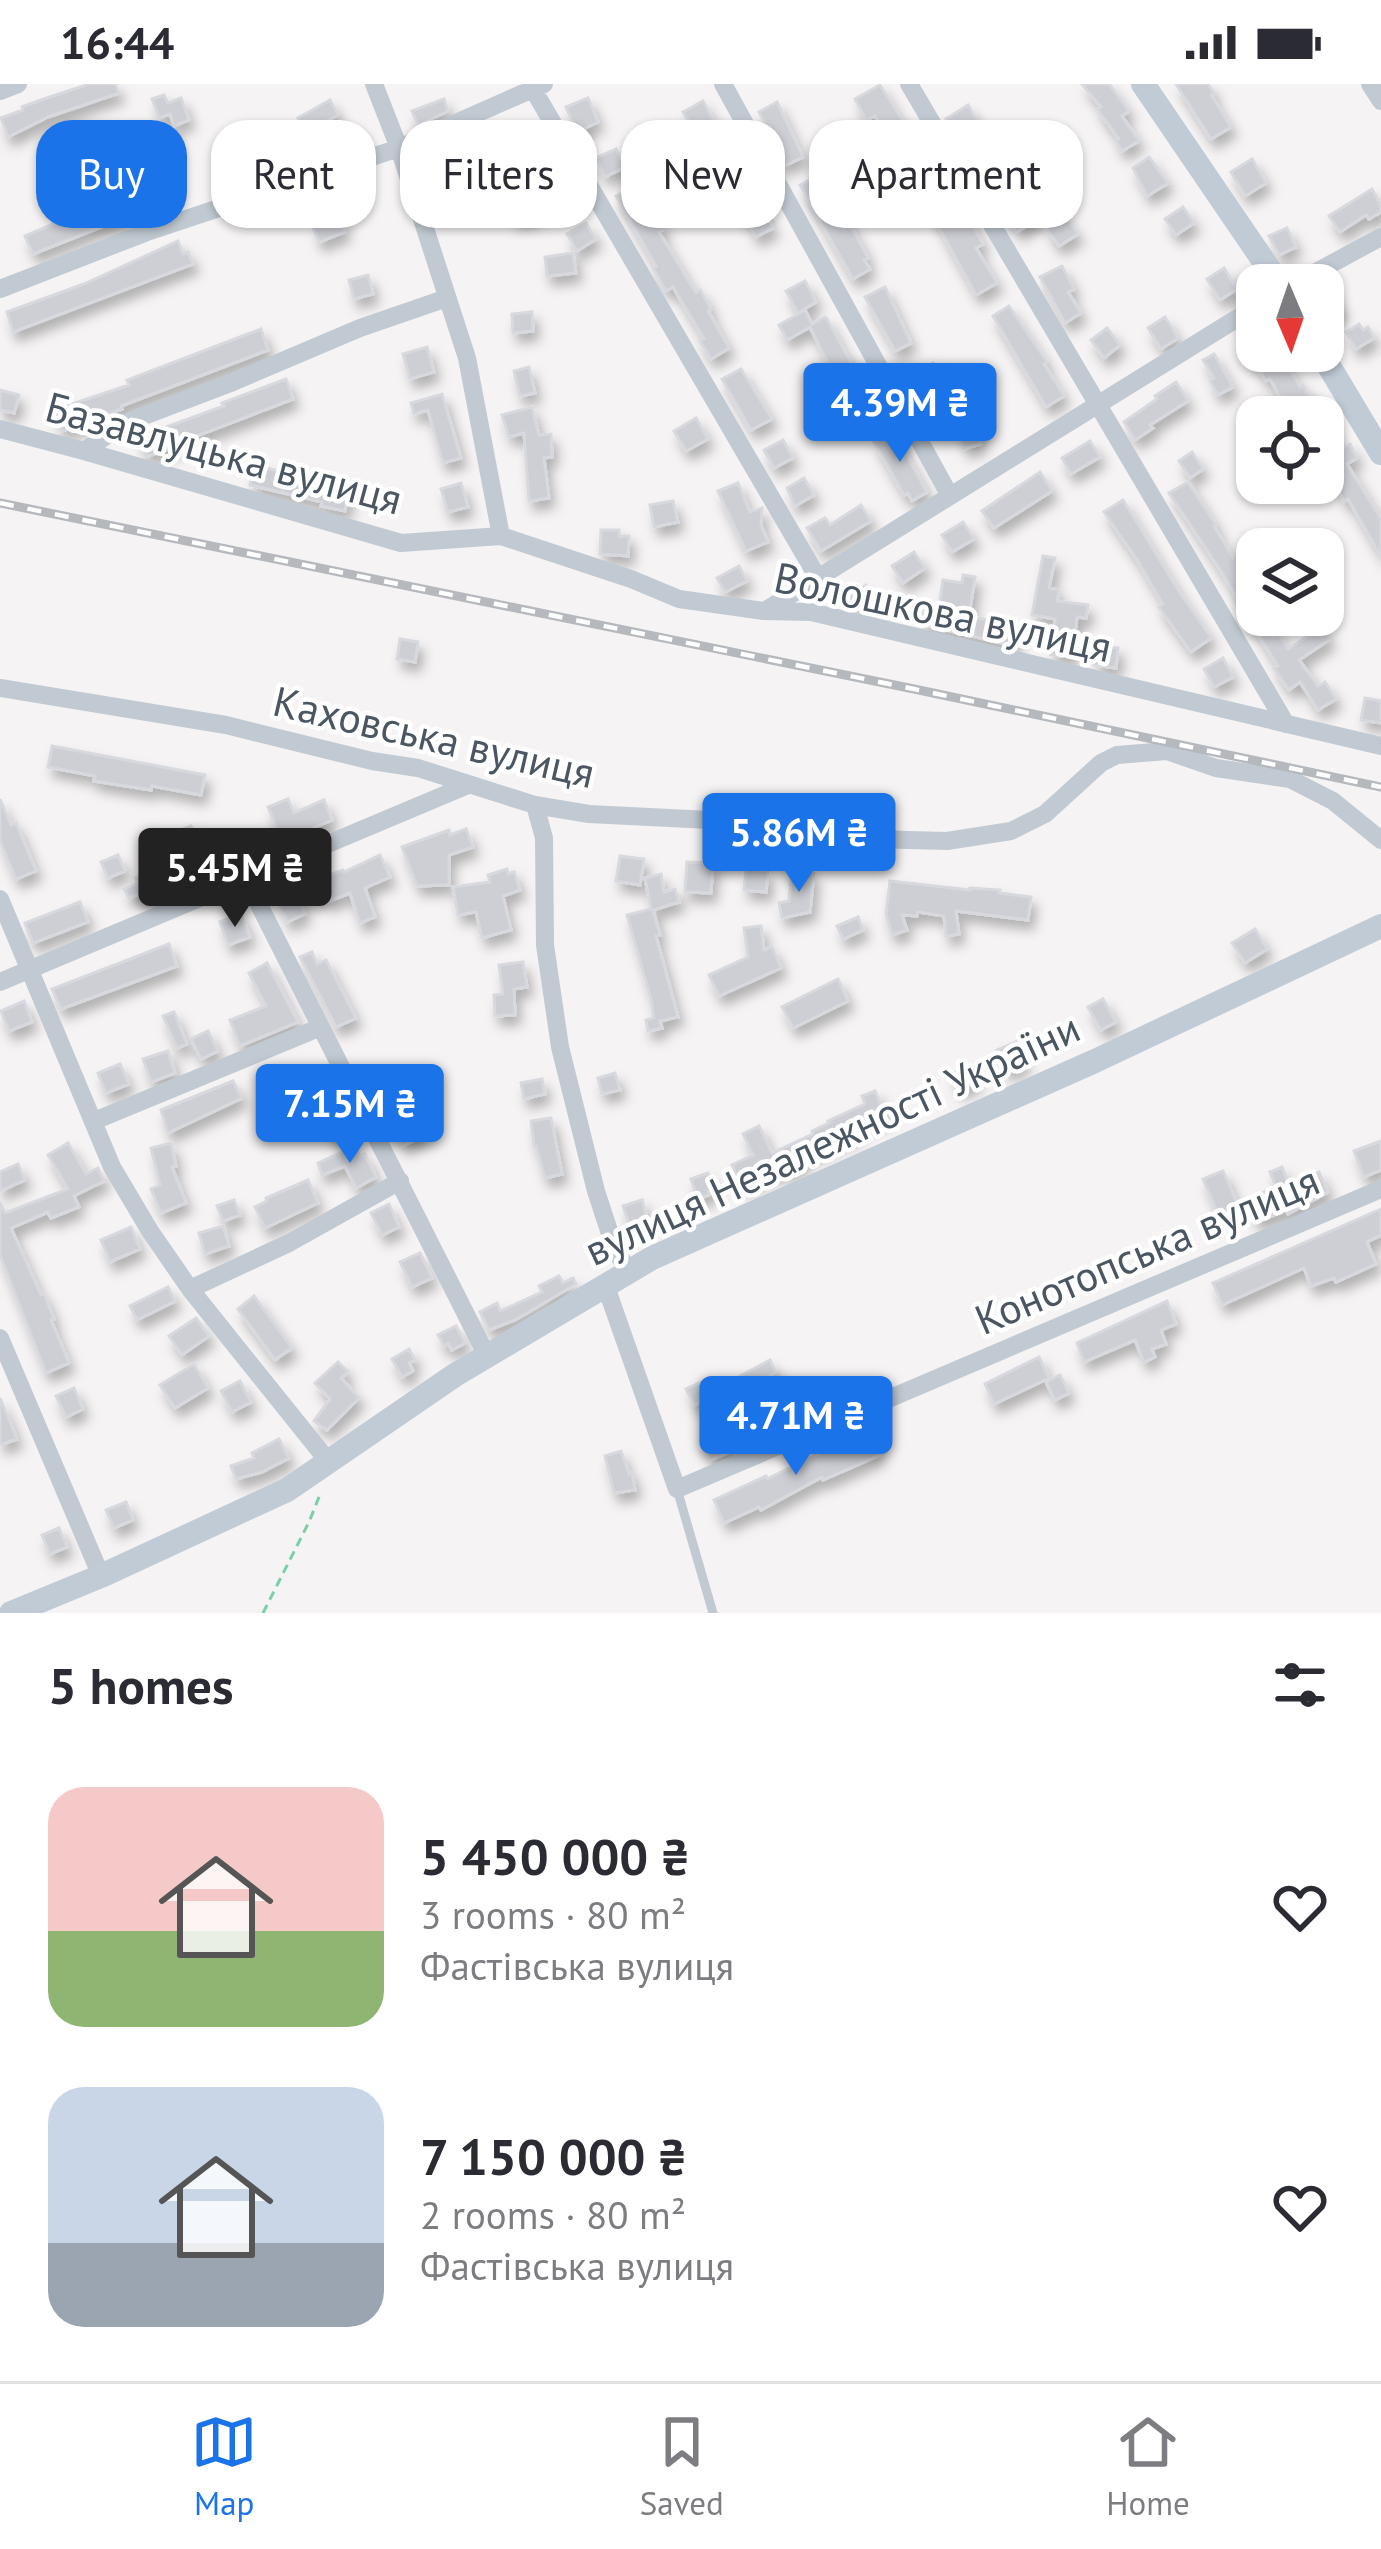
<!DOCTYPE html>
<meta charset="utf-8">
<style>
body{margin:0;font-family:"PT Sans",sans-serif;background:#f7f7f7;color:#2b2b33;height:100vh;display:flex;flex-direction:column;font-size:45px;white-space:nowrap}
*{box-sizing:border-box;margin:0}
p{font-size:39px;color:#7c7c81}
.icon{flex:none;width:66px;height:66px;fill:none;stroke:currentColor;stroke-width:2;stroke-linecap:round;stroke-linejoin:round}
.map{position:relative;height:1529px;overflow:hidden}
.details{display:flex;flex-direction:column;background:#fff;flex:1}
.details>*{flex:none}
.banner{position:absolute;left:36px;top:36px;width:1311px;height:108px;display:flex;gap:24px}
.needle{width:78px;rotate:178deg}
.controls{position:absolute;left:1236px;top:180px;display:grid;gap:24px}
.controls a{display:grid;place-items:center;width:108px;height:108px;border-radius:24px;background:#fff;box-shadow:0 3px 9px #0004;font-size:60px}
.price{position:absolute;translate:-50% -102px;padding:0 27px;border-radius:12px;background:#1a73e8;color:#fff;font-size:39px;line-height:78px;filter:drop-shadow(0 3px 6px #0008)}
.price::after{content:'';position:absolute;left:50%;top:72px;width:36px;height:27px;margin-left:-18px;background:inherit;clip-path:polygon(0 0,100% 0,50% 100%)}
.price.current{background:#222;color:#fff}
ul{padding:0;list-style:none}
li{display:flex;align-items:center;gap:36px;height:300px;padding:0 48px}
li span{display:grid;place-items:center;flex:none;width:336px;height:240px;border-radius:36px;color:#555}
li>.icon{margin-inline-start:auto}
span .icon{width:144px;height:144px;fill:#fffc;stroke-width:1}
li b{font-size:51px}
h2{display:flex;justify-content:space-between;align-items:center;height:144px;padding:0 48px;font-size:51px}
.tag{padding:0 42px;border-radius:36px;background:#fff;box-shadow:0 3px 9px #0004;font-size:42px;line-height:108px}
.tag.current{background:#1a73e8;color:#fff}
.status{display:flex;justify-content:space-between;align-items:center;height:84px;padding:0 60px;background:#fff;direction:ltr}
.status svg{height:33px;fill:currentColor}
.menu{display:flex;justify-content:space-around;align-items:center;height:168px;border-top:3px solid #e1e1e2;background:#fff;font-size:33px;color:#7c7c81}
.menu a{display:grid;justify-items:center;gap:6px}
.menu .current{color:#1a73e8}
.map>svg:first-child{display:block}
</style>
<div class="status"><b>16:44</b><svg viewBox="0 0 49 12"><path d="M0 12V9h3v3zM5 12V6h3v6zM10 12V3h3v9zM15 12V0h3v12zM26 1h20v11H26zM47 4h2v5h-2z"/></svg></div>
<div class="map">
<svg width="1381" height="1529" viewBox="0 0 1381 1529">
<defs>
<filter id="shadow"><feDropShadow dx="5" dy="9" stdDeviation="6" flood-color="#0004"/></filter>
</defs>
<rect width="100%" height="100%" fill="#f5f3f3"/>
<!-- building -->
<path fill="#cdcfd5" stroke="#d7d9de" stroke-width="3" filter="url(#shadow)" d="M89 0H115L119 9 48 33 8 53 1 34 23 26 22 23 41 16Z
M1082 0H1109L1129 27 1122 32 1139 57 1122 67 1116 57 1119 55 1097 25 1101 23Z
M1176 0H1208L1214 9 1211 11 1231 43 1211 55Z
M880 1 923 69 929 65 983 160 976 164 997 199 976 211 898 68 875 32 866 36 855 15Z
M164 11 168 19 181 14 189 36 174 42 170 30 159 34 152 15Z
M588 14 598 38 577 48 566 23Z
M444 15 448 27 418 41 412 27Z
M330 16 338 31 306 48 298 34Z
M703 17 730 66 711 74 696 41 692 43 683 28Z
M777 18 803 73 784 82 775 66 779 65 759 28Z
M968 21 1002 79 998 81 1025 114 1028 112 1041 133 1017 148 1004 126 1006 125 986 100 988 99 946 35Z
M616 65 625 83 605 93 596 74Z
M510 72 514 88 494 93 490 78Z
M1149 73 1168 99 1147 112 1133 84Z
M1252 75 1266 99 1245 112 1231 88Z
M744 88 773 144 756 153 725 98Z
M817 92 838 130 843 127 868 174 864 176 870 185 853 195 800 101Z
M529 98 537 131 515 136 508 103Z
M634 102 654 136 658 134 665 145 659 148 696 209 700 206 711 225 708 227 729 264 711 275 700 257 704 255 673 203 666 207 653 184 656 182 616 112Z
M1372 105 1381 121V128L1369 135 1366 131 1340 148 1329 132Z
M122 110 129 132 33 170 25 152Z
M1183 123 1194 139 1176 151 1165 135Z
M1064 130 1078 150 1059 162 1045 142Z
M339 132 345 148 319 158 313 143Z
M586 139 596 155 577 167 567 150Z
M1287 144 1296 163 1279 171 1269 152Z
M178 157 183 170 188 168 193 180 13 248 7 228 84 200Z
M573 169 576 189 547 192 545 173Z
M1062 182 1074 205 1068 208 1081 229 1065 239 1040 193Z
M1224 184 1237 205 1220 216 1207 195Z
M368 191 373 210 354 215 349 196Z
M805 197 816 218 798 229 786 207Z
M885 203 911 259 895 267 865 213Z
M1332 208 1343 227 1323 238V213Z
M1009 222 1047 278 1044 280 1064 312 1046 323 993 232Z
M805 226 812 240 825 233 827 235 856 288 837 297 810 243 787 256 779 241Z
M532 228 533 247 513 249 512 230Z
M1165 233 1178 254 1161 265 1148 244Z
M1359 240 1363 246 1368 243 1374 254 1356 265 1346 248Z
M1107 244 1120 261 1104 274 1091 256Z
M261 245 268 266 121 322 122 325 85 338 86 340 61 347 54 326 129 301 127 296Z
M1257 246V280L1279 267 1300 303 1303 301 1315 323 1292 333 1270 295 1266 297 1240 257Z
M427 263 434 288 410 295 403 270Z
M1214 270 1233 303 1218 311 1210 297 1214 294 1203 276Z
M933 279 947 306 922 319 908 292Z
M529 283 535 309 520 312 514 287Z
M741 285 772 335 751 346 722 295Z
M286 295 293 315 168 363 169 365 149 372 145 371 139 353 224 322 222 319Z
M1176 298 1188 317 1150 341 1153 344 1135 356 1124 338 1157 315 1155 312Z
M0 306 19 311 14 329 0 326Z
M869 308 879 325 861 335 851 318Z
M442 310 461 374 443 379 428 326 414 330 411 319Z
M532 323 539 351 551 350 552 373 544 374 549 414 529 417 524 349 509 353 502 331Z
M1323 330 1342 364 1350 360 1357 374 1347 380 1381 435V472L1348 415 1344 417 1323 379Z
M696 334 708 355 686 367 674 347Z
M974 336 981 360 964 365 957 342Z
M892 345 927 408 912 417 908 409 904 411 873 356Z
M783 356 793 374 774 384 764 366Z
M1090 357 1100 373 1071 390 1062 374Z
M1192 368 1203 385 1190 394 1179 377Z
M254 381 279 387 278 390 350 403 345 427 321 422 322 418 250 401Z
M1040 388 1052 407 994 444 982 427Z
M804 394 814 411 795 422 787 404Z
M1188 398 1216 441 1214 442 1233 474 1257 459V531H1266L1288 565 1322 543 1330 555 1299 576 1318 602 1325 598 1336 615 1318 626 1300 598 1289 606 1274 584 1278 582 1238 520 1240 519 1219 484 1169 409Z
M461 399 468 423 448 428 441 405Z
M738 399 750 428 762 424 761 441 768 458 746 467 718 407Z
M1123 416 1180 509 1211 554 1191 568 1159 523 1163 520 1138 477 1104 428Z
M673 417 678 438 654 443 650 421Z
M861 421 871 437 821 467 807 444 825 434 830 441Z
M963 438 974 455 952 468 942 451Z
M601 446H619V452H629L628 472 600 470Z
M914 468 925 484 903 499 892 482Z
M1043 472 1055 474 1049 504 1059 506 1057 517 1088 521 1086 534 1077 533 1072 573 1051 571 1055 535 1032 531Z
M739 482 747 497 725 508 717 494Z
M963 491 975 493 969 532 1018 543 1014 562 921 540 923 522 939 524 943 496 962 499Z
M866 501 872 510 877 506 884 518 868 528 857 525 849 512Z
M400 555 418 558 415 578 397 575Z
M1097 561 1118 564 1116 584 1094 581Z
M1223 574 1233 593 1214 603 1204 585Z
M1365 614 1381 617V639L1361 636Z
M52 662 205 691 201 711 152 702 151 706 94 697 95 692 48 683Z
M0 715 11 741 16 739 36 787 16 795 0 757Z
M288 715 294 729 324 716 332 736 282 757 268 723Z
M191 742 198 759 180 766 173 749Z
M466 745 473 763 449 771V801L417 802 402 763 449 746 450 751Z
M227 756 235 777 213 786 204 766Z
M118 771 125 787 108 794 101 778Z
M380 771 390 793 365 804 375 833 360 839 350 809 327 818 318 795 343 786 344 788Z
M620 772 644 775 640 801 616 797Z
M687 778 713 779 711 809 685 808Z
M507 785 508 790 514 788 520 806 503 812 511 846 482 854 476 828 458 831 453 803 490 798 488 791Z
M746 785 768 787 766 808 744 806Z
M792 787 814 789 810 828 782 834 779 819 789 817Z
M149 788 151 792 157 789 162 800 156 803 158 808 143 814 141 809 129 814 124 805 137 799 135 794Z
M661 790 664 808 675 805 679 818 653 826 660 851 656 852 678 933 660 937 662 944 648 947 646 936 654 934 651 915 627 831 651 825 645 794Z
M890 797 970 806V804L1000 806 999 809 1031 813 1028 836 956 827 959 850 946 852 944 832 918 828 917 832 902 831 907 846 892 851 886 830Z
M295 807 305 830 287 838 277 815Z
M80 818 88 838 33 859 25 839Z
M241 830 250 853 228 861 220 838Z
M858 833 863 846 843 855 837 842Z
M761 842 764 866 772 863 781 884 719 912 709 891 748 873 744 844Z
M1255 845 1267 865 1245 879 1232 859Z
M169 860 177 882 61 925 52 905Z
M312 868 317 880 326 876 356 934 336 943 300 873Z
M523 878 527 903 514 905 515 931 495 932 494 911 503 910 499 881Z
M267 879 298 938 240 962 230 936 266 922 249 889Z
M838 895 848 917 793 944 782 923Z
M1103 915 1116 938 1101 946 1088 923Z
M24 917 32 938 9 947 1 927Z
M174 928 187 960 177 964 163 932Z
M208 947 218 967 201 975 191 955Z
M1016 958 1025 979 1007 988 997 966Z
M168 967 175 989 151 998 143 975Z
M120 980 129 1000 106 1009 98 989Z
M969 982 976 998 958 1006 951 990Z
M615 989 620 1006 602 1010 598 994Z
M392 994 402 1014 385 1023 374 1003Z
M542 995 545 1010 524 1015 521 999Z
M233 997 242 1014 168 1049 161 1026Z
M875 1007 885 1032 856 1043 858 1048 801 1074 804 1080 783 1089 781 1085 742 1103 732 1081 753 1071 743 1050 759 1042 772 1069 813 1050 812 1047 829 1039 828 1037 865 1020 862 1012Z
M340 1029 346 1043 331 1051 324 1036Z
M551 1034 562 1090 545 1094 536 1062H534L531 1037Z
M414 1035 422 1053 402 1062 394 1044Z
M1381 1057V1086L1364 1093 1354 1067Z
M68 1059 86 1090 98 1084 104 1097 74 1112 79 1123 51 1134 48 1128 11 1144 41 1211 44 1210 54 1235 51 1236 69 1279 46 1289 0 1171V1118L5 1129 68 1105 48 1071Z
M171 1059 176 1082 172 1083 186 1119 161 1129 151 1105 160 1101 151 1064Z
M355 1062 360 1072 365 1070 376 1093 356 1104 345 1082 322 1091 318 1079Z
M18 1080 25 1096 0 1107V1088Z
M1282 1083 1290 1102 1319 1088 1328 1108 1288 1130 1286 1126 1257 1138 1246 1116 1276 1103 1270 1088Z
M1223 1087 1238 1121 1218 1130 1203 1095Z
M708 1089 714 1105 708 1107 709 1111 698 1115 691 1095Z
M308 1096 318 1119 265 1144 255 1123 267 1117 266 1114Z
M234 1116 240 1131 223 1137 217 1122Z
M642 1116 648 1137 630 1143 623 1122Z
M389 1120 399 1143 382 1151 371 1129Z
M1381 1125V1151L1367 1158 1376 1180 1336 1198 1334 1194 1311 1202 1304 1184 1222 1221 1213 1199Z
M223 1142 229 1162 205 1170 199 1149Z
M131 1143 140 1165 110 1178 101 1156Z
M420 1169 432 1194 412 1203 400 1178Z
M559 1192 563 1199 573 1194 576 1200 515 1236 489 1246 480 1228 497 1219 500 1227 542 1208 539 1202Z
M168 1203 175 1217 137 1236 130 1222Z
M254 1212 292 1264 275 1276 238 1225Z
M1167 1217 1176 1240 1161 1246 1166 1260 1152 1265 1155 1273 1144 1278 1135 1256 1084 1278 1077 1259Z
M196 1234 209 1252 182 1271 169 1252Z
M456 1242 465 1259 452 1266 448 1259 444 1262 438 1251Z
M409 1265 415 1276 409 1279 413 1287 402 1293 392 1275Z
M1039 1273 1049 1294 994 1320 985 1300Z
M770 1276 776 1288 747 1304 740 1292Z
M338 1278 348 1288 341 1294 359 1314 327 1346 314 1337 330 1315 315 1299Z
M194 1280 208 1304 175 1324 160 1301Z
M1060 1291 1069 1309 1055 1316 1046 1298Z
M706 1296 714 1312 694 1321 686 1305Z
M240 1297 251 1318 232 1328 221 1307Z
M74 1304 83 1325 66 1333 56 1312Z
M796 1309 807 1335 767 1350 757 1325Z
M0 1314 17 1355 0 1361Z
M724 1347 733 1367 710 1376 701 1357Z
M868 1348 880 1371 823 1396 822 1393 761 1426 759 1423 724 1439 714 1416 766 1392 767 1395 834 1362 835 1365Z
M279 1355 289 1374 262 1388 236 1395 231 1382 254 1374 252 1369Z
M621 1367 629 1390 632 1389 635 1406 614 1409 605 1372Z
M126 1418 133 1436 114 1444 106 1426Z
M59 1444 67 1463 50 1470 42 1451Z"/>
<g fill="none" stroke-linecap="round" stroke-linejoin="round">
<!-- path -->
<path stroke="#7ad0a6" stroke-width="3" stroke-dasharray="9 6" stroke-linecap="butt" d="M263 1529 309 1438 321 1408"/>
<!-- lane -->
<path stroke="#c1cad2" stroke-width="9" d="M677 1405 713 1529"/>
<!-- street -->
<path stroke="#c1cad2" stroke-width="18" d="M374 0 399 64 467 274 501 452 631 495 679 515 764 527 811 528 1381 662
M530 0 818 494
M723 0 950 412
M909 0 1286 640
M1370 0 1381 17
M0 7 18 0
M1292 201 1381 153
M0 205 147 148 399 64 544 0
M0 345 84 367 401 459 501 452
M84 367 125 339 233 298 360 244 447 214
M766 526 1257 222
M0 604 226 641 372 677 418 684 535 721 589 730 730 737 870 755 947 757 1011 747 1045 730 1101 679 1117 671 1167 667 1216 684 1290 695 1333 717 1381 756
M535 721 544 754 545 861 560 963 596 1107 616 1168 629 1186
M246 795 487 1272
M0 815 112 1083 150 1147 190 1205 328 1377
M0 898 468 701
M94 1037 321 943
M605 1200 677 1405 1381 1105
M190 1205 289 1159 400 1097
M0 1254 101 1492"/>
<!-- secondary -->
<path stroke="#c1cbd6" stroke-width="24" d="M1143 0 1280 201
M1320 267 1381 369
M11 1529 101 1492 287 1406 455 1291 652 1174 1095 977 1381 842"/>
<defs>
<path id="rail" d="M0 419 914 605 1381 703"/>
</defs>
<!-- rail casing -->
<use href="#rail" stroke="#b5b8bd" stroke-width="9"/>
<!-- rail -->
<use href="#rail" stroke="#fff" stroke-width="4.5" stroke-dasharray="14" stroke-linecap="butt"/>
</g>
<g text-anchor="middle" stroke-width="9" stroke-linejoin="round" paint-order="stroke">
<!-- street labels -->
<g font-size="42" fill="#4a5661" stroke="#fff">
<text transform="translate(224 369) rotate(15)" y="15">Базавлуцька вулиця</text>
<text transform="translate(943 528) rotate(12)" y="15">Волошкова вулиця</text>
<text transform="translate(434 653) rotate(13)" y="15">Каховська вулиця</text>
<text transform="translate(832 1055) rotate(-25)" y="15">вулиця Незалежності України</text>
<text transform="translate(1147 1166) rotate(-23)" y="15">Конотопська вулиця</text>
</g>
</g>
</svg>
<div class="controls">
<a><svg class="needle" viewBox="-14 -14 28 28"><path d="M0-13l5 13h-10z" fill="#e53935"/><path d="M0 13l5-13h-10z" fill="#7c7c81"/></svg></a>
<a><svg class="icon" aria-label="locate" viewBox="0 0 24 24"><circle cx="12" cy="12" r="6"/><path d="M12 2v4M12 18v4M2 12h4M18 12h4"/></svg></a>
<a><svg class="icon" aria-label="layers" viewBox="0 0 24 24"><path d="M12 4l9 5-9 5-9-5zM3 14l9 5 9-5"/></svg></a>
</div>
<b class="price" style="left:900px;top:381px">4.39M ₴</b>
<b class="price" style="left:799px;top:811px">5.86M ₴</b>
<b class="price current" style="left:235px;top:846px">5.45M ₴</b>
<b class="price" style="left:350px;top:1082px">7.15M ₴</b>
<b class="price" style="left:796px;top:1394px">4.71M ₴</b>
<div class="banner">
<a class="tag current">Buy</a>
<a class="tag">Rent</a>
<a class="tag">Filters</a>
<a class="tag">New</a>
<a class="tag">Apartment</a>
</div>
</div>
<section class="details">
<h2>5 homes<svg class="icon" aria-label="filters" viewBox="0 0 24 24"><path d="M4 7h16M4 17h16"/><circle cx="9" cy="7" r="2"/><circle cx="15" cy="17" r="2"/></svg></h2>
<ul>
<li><span style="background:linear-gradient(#f6c9c9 60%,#8fb573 0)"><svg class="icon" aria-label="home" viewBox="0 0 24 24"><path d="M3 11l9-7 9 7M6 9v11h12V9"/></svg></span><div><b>5 450 000 ₴</b><p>3 rooms · 80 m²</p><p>Фастівська вулиця</p></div><svg class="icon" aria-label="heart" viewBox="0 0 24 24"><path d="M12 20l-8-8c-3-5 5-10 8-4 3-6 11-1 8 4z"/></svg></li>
<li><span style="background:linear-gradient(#c9d6e8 65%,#9aa5b1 0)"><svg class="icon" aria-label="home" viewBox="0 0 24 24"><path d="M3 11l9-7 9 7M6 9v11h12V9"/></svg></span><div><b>7 150 000 ₴</b><p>2 rooms · 80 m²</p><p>Фастівська вулиця</p></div><svg class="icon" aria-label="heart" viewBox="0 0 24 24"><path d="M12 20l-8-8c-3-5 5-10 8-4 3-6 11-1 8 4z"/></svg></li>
</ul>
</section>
<nav class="menu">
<a class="current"><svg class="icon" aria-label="map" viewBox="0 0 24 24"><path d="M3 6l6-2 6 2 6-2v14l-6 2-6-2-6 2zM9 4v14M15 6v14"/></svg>Map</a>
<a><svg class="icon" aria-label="saved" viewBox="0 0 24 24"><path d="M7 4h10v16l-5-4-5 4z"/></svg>Saved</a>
<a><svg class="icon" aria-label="home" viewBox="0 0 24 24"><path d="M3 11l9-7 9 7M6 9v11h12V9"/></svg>Home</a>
</nav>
